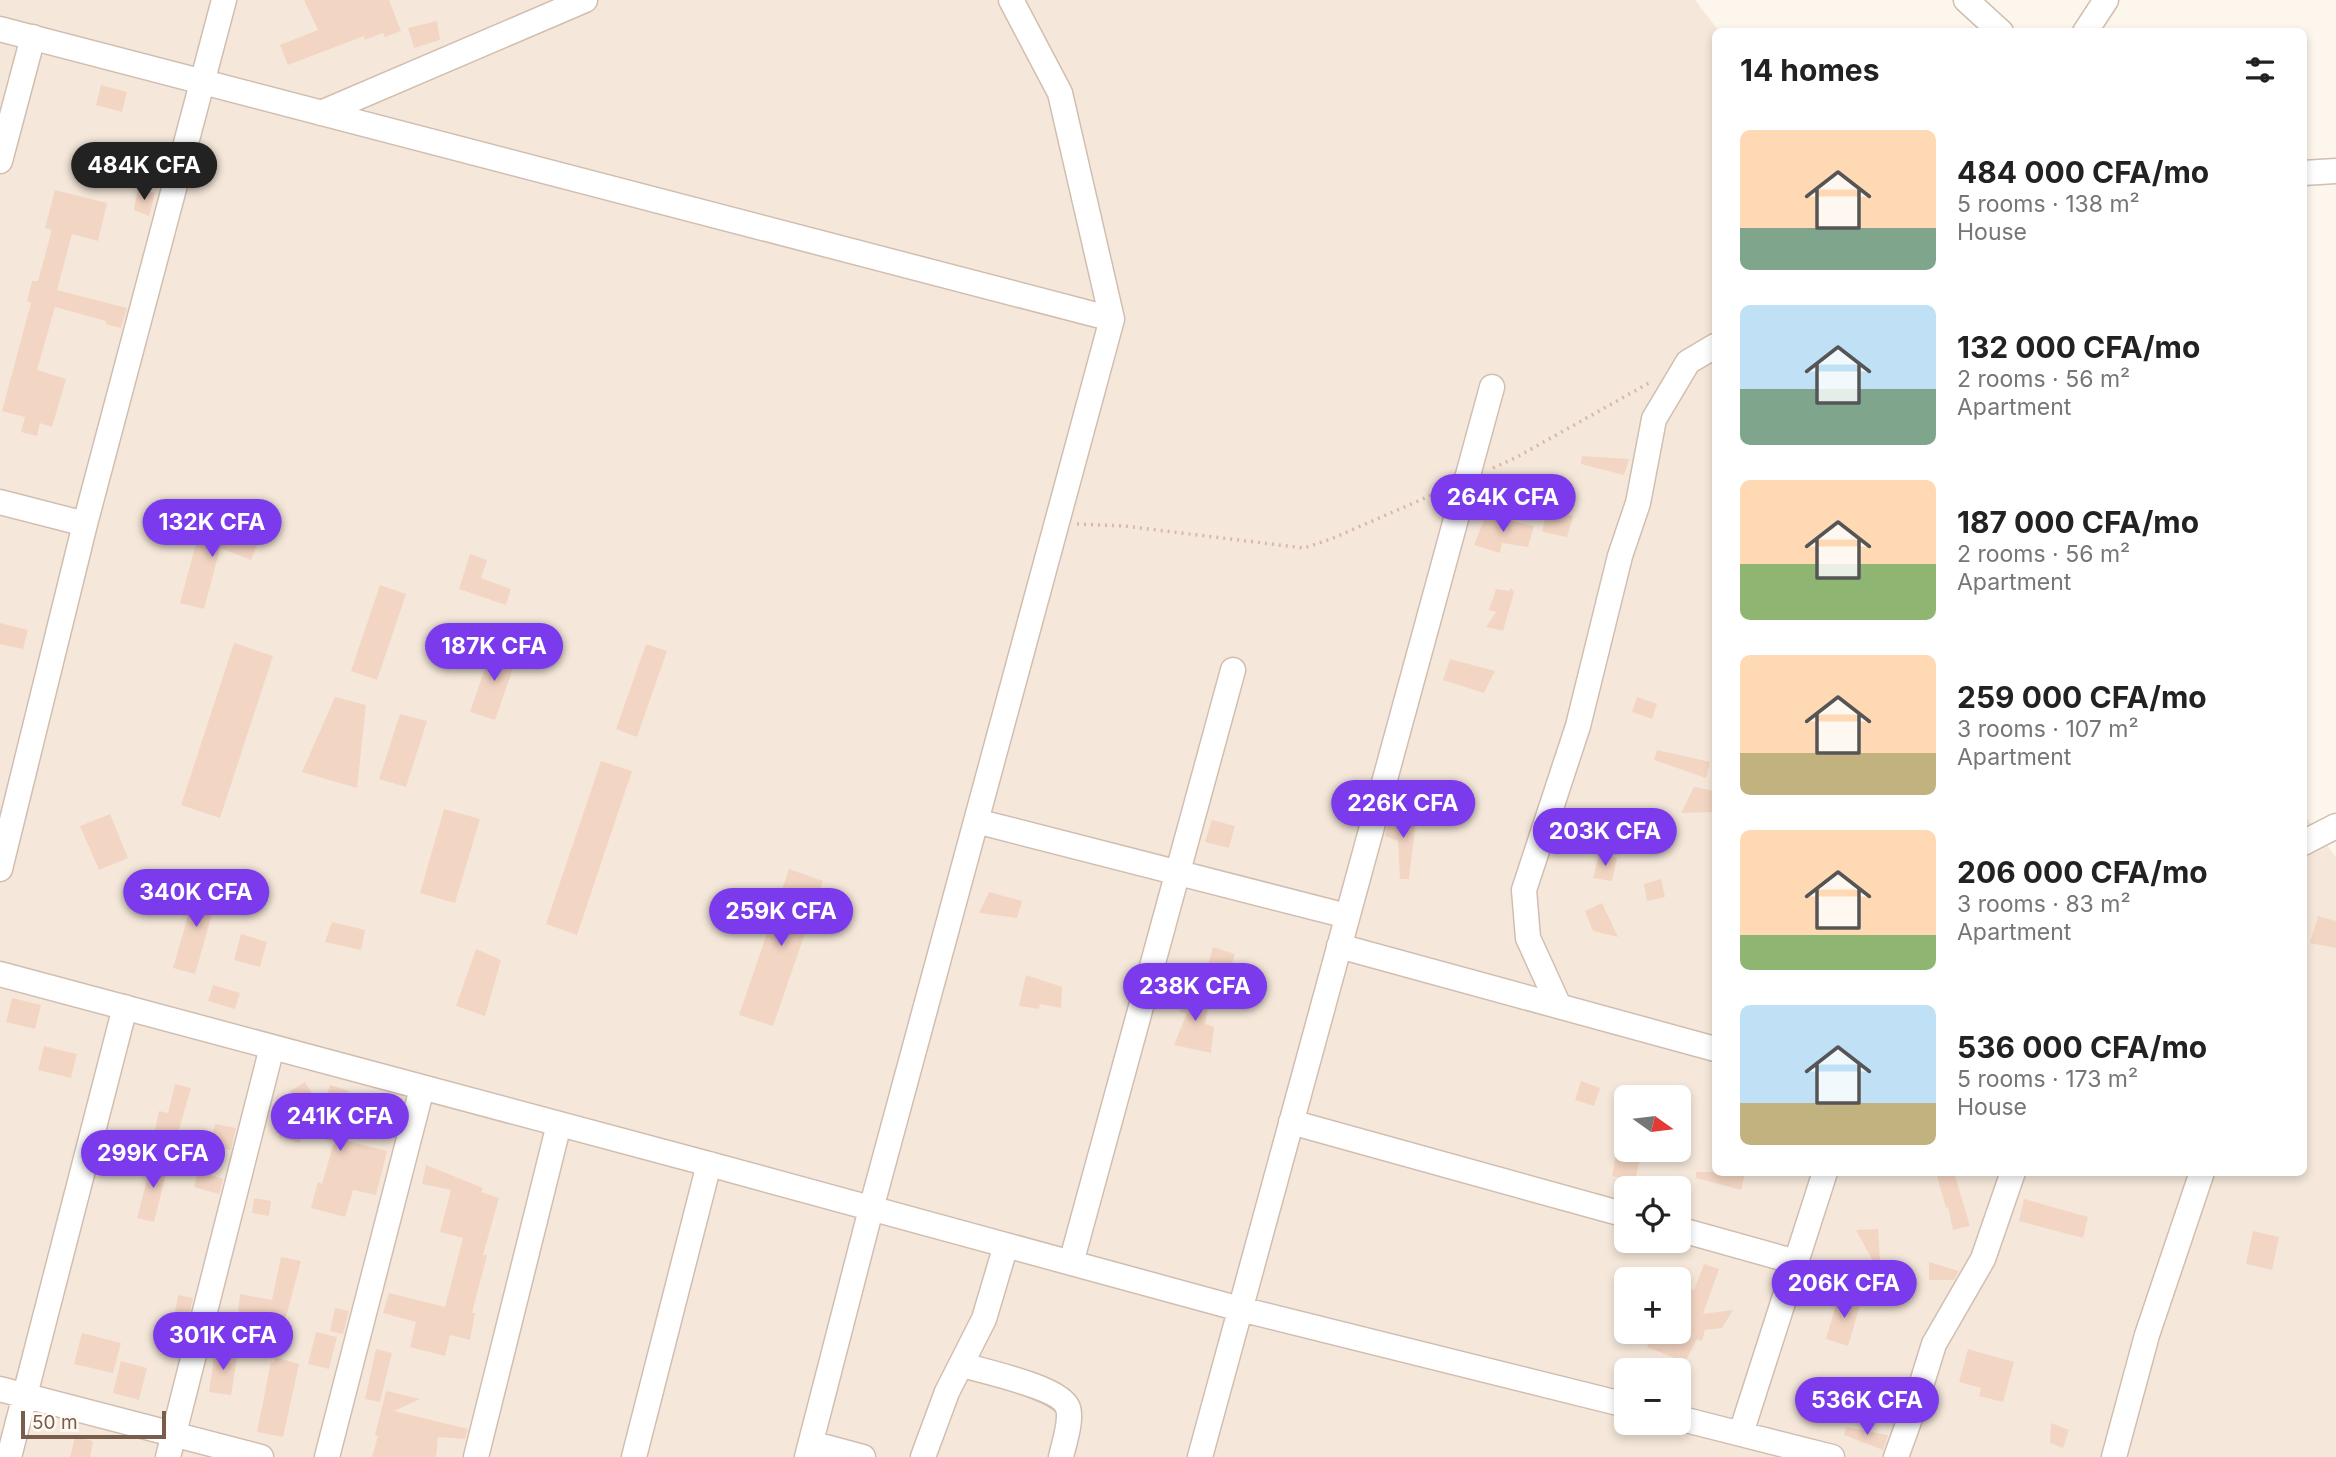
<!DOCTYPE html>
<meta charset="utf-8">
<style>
body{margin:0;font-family:Inter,sans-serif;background:#f2f2f2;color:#222;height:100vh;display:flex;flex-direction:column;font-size:26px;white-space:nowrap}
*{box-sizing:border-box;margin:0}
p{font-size:23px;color:#767676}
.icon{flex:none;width:38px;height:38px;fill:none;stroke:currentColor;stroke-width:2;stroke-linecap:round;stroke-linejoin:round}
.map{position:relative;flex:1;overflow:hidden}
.sheet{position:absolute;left:1712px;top:28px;width:595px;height:1148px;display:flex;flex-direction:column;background:#fff;border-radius:10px;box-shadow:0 4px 10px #0003}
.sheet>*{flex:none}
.needle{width:46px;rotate:104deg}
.tools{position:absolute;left:1614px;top:1085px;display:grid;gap:14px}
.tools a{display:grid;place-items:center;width:77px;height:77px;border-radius:10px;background:#fff;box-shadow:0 4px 10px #0003;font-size:35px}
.scale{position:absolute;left:21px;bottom:18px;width:145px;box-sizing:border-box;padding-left:7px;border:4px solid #7a5c4d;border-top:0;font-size:19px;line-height:24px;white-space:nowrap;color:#7a5c4d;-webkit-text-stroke:5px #fffaf3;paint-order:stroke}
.price{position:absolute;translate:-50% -60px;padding:0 16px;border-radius:24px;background:#7c3aed;color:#fff;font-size:23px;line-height:46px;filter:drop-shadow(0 2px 4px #0008)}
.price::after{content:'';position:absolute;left:50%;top:42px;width:21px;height:16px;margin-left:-10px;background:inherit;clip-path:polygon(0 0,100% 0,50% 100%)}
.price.selected{background:#222;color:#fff}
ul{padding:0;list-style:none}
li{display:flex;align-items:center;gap:21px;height:175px;padding:0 28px}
li span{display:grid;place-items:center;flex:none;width:196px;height:140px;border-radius:10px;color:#555}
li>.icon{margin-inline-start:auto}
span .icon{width:84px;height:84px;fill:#fffc;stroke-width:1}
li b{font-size:30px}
h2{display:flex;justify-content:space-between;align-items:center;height:84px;padding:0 28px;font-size:30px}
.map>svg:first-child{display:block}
</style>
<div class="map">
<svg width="2336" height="1457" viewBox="0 0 2336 1457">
<rect width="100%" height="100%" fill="#fdf6ec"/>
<!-- residential -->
<path fill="#f5e8da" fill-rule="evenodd" d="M0 0H1695L1719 31 1715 32V1172H2303V813L2336 857V1457H0ZM1626 1097H1678V1150H1626ZM1626 1188H1678V1241H1626ZM1626 1279H1678V1332H1626ZM1626 1370H1678V1423H1626Z"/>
<!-- building -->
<path fill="#f3d5c3" d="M304 0H389L401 31 385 37 383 33 365 40 364 36 288 65 280 45 318 30Z
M437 21 440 40 414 48 408 28Z
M101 85 127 92 122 112 96 105Z
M138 188 155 193 149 216 134 210Z
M55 190 107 203 98 241 72 234 57 290 127 308 121 328 106 324V321L55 307 37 370 66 379 52 427 40 423 37 436 21 432 25 417 2 411 31 303 27 301 32 281H38L52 230 45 228Z
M1582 456 1629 459 1624 475 1581 464Z
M1547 509 1573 516 1567 537 1542 532Z
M1486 515 1534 526 1528 547 1502 543 1500 553 1474 545Z
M203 518 226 525V527L259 540 251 560 220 548 204 609 180 603Z
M470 554 487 560 481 578 511 589 506 605 459 589Z
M380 585 406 594 377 680 351 671Z
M1511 588 1514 592 1503 631 1486 627 1496 612 1489 610 1496 589 1509 591Z
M0 623 28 630 23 649 0 644Z
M234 643 273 656 220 818 181 805Z
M646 644 667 651 637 737 616 729Z
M493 645 518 654 495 720 470 712Z
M1450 659 1495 671 1484 693 1443 680Z
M335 697 366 705 357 788 302 772Z
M1637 697 1657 704 1652 719 1632 712Z
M400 714 427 721 406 787 379 779Z
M1657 750 1710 762 1706 778 1654 760Z
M601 761 632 771 577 935 546 924Z
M1694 787 1715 791V812L1681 813Z
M444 809 480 819 455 903 420 893Z
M1392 810 1416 819 1409 879H1400L1398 841 1385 836Z
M110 814 128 858 99 870 80 826Z
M1212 820 1235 826 1229 848 1205 842Z
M1599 854 1617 858 1612 881 1593 878Z
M789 869 823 881 773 1026 739 1015Z
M1661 879 1665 897 1647 901 1644 884Z
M197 884 219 890 195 974 173 968Z
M989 892 1022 901 1017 918 979 913Z
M1602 903 1618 937 1593 931 1585 911Z
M2318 916 2336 921V948L2310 943Z
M332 922 365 930 361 950 325 942Z
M241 934 267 942 260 967 234 960Z
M1213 947 1235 954 1229 973 1207 969Z
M476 949 501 960 485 1016 456 1006Z
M1026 975 1062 987 1061 1008 1040 1004 1039 1009 1019 1006Z
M213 985 240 993 235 1009 208 1001Z
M1183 990 1210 996 1205 1024 1214 1027 1211 1053 1174 1045 1187 1013 1180 1012Z
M12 998 41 1005 35 1029 6 1022Z
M44 1046 77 1054 71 1078 38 1070Z
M1581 1081 1600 1088 1594 1106 1575 1100Z
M305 1082 322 1110 330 1085 349 1091 340 1119 344 1120 339 1139 387 1151 376 1195 353 1190 345 1217 311 1208 318 1182 322 1184 334 1142 319 1138 290 1091Z
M175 1084 191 1088 176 1140 154 1135 159 1111 168 1113Z
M283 1119 305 1125 300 1143 279 1137Z
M215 1124 236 1128 231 1150 210 1146Z
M1617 1150H1642L1635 1181 1612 1176Z
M153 1157 169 1162 154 1222 137 1218Z
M426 1165 483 1188 481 1192 499 1198 483 1255H487L472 1313H475L470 1340 450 1335 445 1356 410 1347 416 1322 383 1313 389 1293 445 1307 463 1238 440 1232 451 1190 422 1184Z
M198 1171 223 1179 219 1194 194 1187Z
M1696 1172H1745L1741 1190 1696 1178Z
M1936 1172H1954L1970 1226 1953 1230 1948 1207 1946 1208Z
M254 1198 271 1201 269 1216 252 1213Z
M2024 1199 2088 1217 2083 1238 2019 1221Z
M1878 1229 1881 1276 1856 1230Z
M2253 1231 2279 1237 2272 1270 2246 1264Z
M281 1257 301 1261 285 1320 238 1311 240 1294 272 1300Z
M1929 1262 1959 1271 1954 1280H1929Z
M1704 1264 1719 1269 1703 1314 1733 1310 1722 1328 1705 1330 1702 1341 1697 1339 1685 1362 1647 1347 1653 1332H1678V1287L1694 1290Z
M178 1295 193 1298 186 1327 173 1325Z
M1839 1295 1861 1302 1848 1346 1826 1339Z
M335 1308 349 1311 343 1334 330 1331Z
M316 1332 337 1337 329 1369 308 1364Z
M82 1333 121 1343 113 1373 74 1364Z
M376 1349 392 1353 380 1402 365 1399Z
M1968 1349 2014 1362 2003 1402 1979 1396 1981 1388 1959 1382Z
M215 1350 238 1352 231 1395 209 1392Z
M275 1357 299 1364 283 1437 257 1432 271 1362 274 1363Z
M121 1361 147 1368 139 1400 113 1393Z
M386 1391 420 1399 394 1411 468 1429 465 1439 438 1437 436 1457H372L378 1436 375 1435Z
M2051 1423 2069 1430 2063 1448 2050 1443Z
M1846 1427 1888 1435 1883 1450 1844 1435Z
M75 1437 93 1441 90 1457H70Z"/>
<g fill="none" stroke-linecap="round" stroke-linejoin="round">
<defs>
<path id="minor" d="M1966 0 2001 32
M0 29 1112 319
M2085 32 2106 0
M321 113 585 0
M0 161 33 37
M2303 173 2336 171
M0 502 85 524
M976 821 1347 916
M2303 843 2336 826
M0 869 85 524 224 0
M1339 946 1715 1049
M0 974 709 1164 1240 1309 1626 1405
M1559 1006 1528 938 1524 890 1578 726 1620 556 1638 503 1654 419 1688 362 1715 346
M1291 1122 1626 1215
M1678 1229 1796 1262
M1071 1263 1233 670
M962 1365C983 1371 1062 1388 1068 1408 1072 1421 1064 1443 1061 1457
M0 1389 261 1457
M1678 1418 1832 1457
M1741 1433 1825 1172
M811 1443 863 1457
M9 1457 125 1007
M168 1457 272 1047
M327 1457 422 1088
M476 1457 559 1124
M634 1457 709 1164
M807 1457 871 1209 1112 319 1060 93 1011 0
M923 1457 947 1392 984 1319 1006 1245
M1200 1457 1492 387
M1896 1457 1916 1402 1934 1344 1983 1259 2013 1172
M2114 1457 2147 1335 2202 1172"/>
</defs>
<!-- minor casing -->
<use href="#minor" stroke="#d1beb0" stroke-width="27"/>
<!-- path -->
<path stroke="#d9b8a5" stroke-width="3.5" stroke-dasharray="2 5" stroke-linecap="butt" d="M1493 468 1517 457 1649 383
M1077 524 1124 526 1304 548 1331 539 1441 491"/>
<!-- minor -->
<use href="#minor" stroke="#fff" stroke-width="24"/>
</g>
</svg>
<div class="tools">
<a><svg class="needle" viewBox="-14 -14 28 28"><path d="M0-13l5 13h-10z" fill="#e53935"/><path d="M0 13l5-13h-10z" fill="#767676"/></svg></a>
<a><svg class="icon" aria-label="locate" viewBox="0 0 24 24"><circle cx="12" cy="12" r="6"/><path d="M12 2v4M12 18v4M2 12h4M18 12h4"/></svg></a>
<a>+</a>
<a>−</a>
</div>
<div class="scale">50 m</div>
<b class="price selected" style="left:144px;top:202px">484K CFA</b>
<b class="price" style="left:1503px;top:534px">264K CFA</b>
<b class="price" style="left:212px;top:559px">132K CFA</b>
<b class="price" style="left:494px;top:683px">187K CFA</b>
<b class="price" style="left:1403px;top:840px">226K CFA</b>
<b class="price" style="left:1605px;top:868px">203K CFA</b>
<b class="price" style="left:196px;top:929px">340K CFA</b>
<b class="price" style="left:781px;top:948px">259K CFA</b>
<b class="price" style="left:1195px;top:1023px">238K CFA</b>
<b class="price" style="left:340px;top:1153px">241K CFA</b>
<b class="price" style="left:153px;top:1190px">299K CFA</b>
<b class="price" style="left:1844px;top:1320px">206K CFA</b>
<b class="price" style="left:223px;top:1372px">301K CFA</b>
<b class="price" style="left:1867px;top:1437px">536K CFA</b>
<section class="sheet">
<h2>14 homes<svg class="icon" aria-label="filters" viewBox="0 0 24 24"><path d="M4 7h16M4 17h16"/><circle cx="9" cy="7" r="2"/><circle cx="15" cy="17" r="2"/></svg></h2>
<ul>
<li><span style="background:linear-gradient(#ffd9b3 70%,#7fa58c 0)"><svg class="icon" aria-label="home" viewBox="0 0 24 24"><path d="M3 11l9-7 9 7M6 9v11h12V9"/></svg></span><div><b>484 000 CFA/mo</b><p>5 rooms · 138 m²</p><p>House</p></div></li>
<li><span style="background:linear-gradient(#bfe0f5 60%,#7fa58c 0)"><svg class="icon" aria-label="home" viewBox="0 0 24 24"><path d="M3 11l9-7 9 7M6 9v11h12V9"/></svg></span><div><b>132 000 CFA/mo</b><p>2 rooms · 56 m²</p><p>Apartment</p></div></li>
<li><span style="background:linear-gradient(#ffd9b3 60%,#8fb573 0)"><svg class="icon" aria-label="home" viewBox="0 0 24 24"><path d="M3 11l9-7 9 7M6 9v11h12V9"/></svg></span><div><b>187 000 CFA/mo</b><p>2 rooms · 56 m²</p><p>Apartment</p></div></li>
<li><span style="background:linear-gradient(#ffd9b3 70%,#c2b280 0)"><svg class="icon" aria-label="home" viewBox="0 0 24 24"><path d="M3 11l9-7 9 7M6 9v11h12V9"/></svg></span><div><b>259 000 CFA/mo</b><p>3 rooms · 107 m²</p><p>Apartment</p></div></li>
<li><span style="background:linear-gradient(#ffd9b3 75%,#8fb573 0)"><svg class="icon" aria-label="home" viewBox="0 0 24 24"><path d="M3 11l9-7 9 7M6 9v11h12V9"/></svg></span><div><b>206 000 CFA/mo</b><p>3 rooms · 83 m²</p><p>Apartment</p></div></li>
<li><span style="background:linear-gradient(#bfe0f5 70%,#c2b280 0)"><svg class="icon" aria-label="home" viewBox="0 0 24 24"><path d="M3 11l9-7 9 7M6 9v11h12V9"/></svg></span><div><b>536 000 CFA/mo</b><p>5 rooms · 173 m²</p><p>House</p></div></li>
</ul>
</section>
</div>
